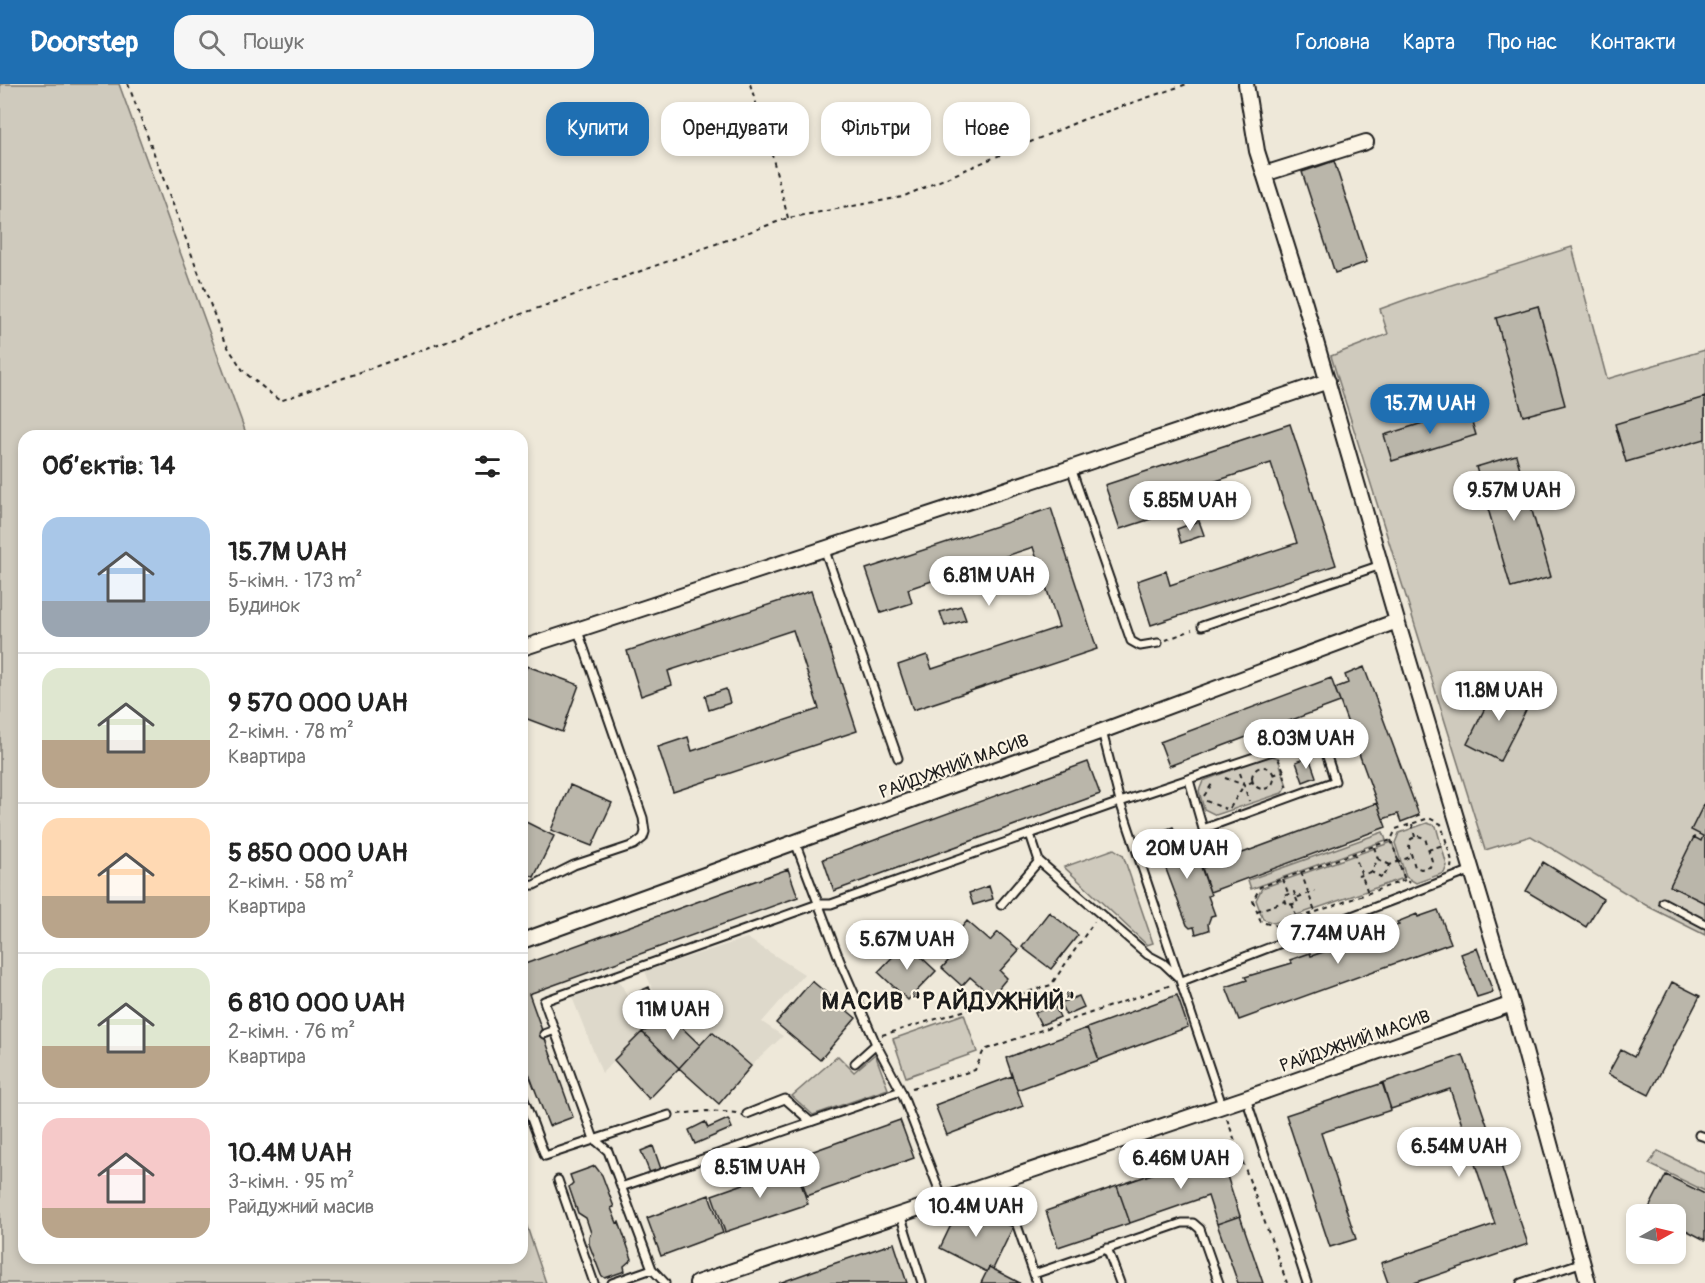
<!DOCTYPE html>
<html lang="uk">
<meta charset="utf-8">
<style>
body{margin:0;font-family:Pangolin,sans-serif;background:#f6f6f6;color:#222;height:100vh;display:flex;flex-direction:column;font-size:22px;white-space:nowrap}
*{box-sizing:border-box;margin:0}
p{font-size:20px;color:#767676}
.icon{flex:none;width:33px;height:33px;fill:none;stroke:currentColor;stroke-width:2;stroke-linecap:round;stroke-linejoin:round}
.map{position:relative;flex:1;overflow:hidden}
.side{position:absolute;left:18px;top:346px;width:510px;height:834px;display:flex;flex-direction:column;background:#fff;border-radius:18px;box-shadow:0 3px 9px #0003}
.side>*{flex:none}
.hud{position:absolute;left:546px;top:18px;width:570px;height:54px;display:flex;gap:12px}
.needle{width:39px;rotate:82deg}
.controls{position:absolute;left:1626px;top:1120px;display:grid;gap:12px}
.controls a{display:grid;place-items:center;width:60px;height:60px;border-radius:12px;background:#fff;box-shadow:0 3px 9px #0003;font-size:30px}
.price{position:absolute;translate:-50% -51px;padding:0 14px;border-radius:21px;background:#fff;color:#222;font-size:20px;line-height:39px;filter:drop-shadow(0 2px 3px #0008)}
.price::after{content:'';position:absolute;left:50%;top:36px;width:18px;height:14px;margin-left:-9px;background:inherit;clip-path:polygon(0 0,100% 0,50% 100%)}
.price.selected{background:#1f6fb2;color:#fff}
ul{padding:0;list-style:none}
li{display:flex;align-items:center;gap:18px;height:150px;padding:0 24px}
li+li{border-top:2px solid #e0e0e0}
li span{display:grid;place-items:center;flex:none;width:168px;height:120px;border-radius:18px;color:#555}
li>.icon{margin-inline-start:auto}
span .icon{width:72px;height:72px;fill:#fffc;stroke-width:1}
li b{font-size:26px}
h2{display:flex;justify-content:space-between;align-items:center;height:72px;padding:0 24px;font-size:26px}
.pill{padding:0 21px;border-radius:18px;background:#fff;box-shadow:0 3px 9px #0003;font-size:21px;line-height:54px}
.pill.selected{background:#1f6fb2;color:#fff}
header{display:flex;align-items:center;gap:36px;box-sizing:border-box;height:84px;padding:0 30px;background:#1f6fb2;color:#fff}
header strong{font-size:28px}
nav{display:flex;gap:33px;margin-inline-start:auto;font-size:21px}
.search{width:420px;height:54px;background:#f6f6f6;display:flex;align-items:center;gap:15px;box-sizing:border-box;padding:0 21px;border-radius:18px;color:#767676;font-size:22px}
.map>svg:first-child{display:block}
</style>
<header>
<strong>Doorstep</strong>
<div class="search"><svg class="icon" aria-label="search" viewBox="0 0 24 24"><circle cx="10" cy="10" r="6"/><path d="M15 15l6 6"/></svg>Пошук</div>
<nav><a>Головна</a><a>Карта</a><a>Про нас</a><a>Контакти</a></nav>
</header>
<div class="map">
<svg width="1705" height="1199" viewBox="0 0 1705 1199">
<rect width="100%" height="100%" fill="#eee8d9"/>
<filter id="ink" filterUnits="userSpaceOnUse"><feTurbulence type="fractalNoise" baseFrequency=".0167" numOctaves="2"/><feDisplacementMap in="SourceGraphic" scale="12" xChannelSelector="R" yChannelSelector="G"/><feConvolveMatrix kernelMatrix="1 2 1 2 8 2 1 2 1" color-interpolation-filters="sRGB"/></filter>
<g filter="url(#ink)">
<!-- built -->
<path fill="#ded9cb" d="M747 854 804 890 762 938 783 952 751 982 712 948 679 984 642 948 602 989 572 913 619 896 633 923 656 914 645 887Z"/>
<!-- green -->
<path fill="#cfcabd" stroke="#76736c" stroke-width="1.5" d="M0 0H119L247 352H24V1174H522V1128L546 1199H0Z
M1572 163 1607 295 1705 266V851L1649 823 1531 752 1485 766 1331 272 1388 250 1380 225 1410 214Z
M1269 671 1278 674 1287 702 1282 709 1216 731 1204 725 1199 707 1203 697Z
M1427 739 1436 742 1447 782 1444 789 1416 799 1406 793 1395 759 1399 749Z
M1383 748 1386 756 1251 805 1248 796Z
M1392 758 1404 794 1274 839 1263 835 1256 816 1262 804Z
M1114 765 1123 771 1153 859 1147 861 1064 783Z
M964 930 977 968 906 993 893 955Z
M875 970 888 1005 813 1031 792 1012 838 972 854 988Z
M1658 1067 1705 1090V1107L1649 1080Z"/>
<!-- building -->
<path fill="#bab6aa" stroke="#1c1c1c" stroke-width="1.5" d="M1334 77 1367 178 1335 189 1302 88Z
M1538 222 1565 321 1523 332 1496 234Z
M1705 313V355L1626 378 1615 340Z
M1468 325 1476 351 1392 377 1384 351Z
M1290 340 1336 481 1151 541 1137 497 1166 487 1170 501 1297 459 1271 379 1146 420 1151 435 1120 445 1105 401Z
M1516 371 1551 493 1511 504 1476 383Z
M1051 424 1097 565 913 626 898 581 927 571 932 585 1059 543 1033 463 908 505 912 519 881 529 866 485Z
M1199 437 1204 451 1181 459 1177 445Z
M811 507 857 647 673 708 658 663 688 653 692 667 819 625 793 546 668 587 672 601 641 612 627 567Z
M961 522 966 536 945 542 940 528Z
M527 582 579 601 562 648 522 633V594Z
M527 582 579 601 562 648 522 633V594Z
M1364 583 1419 731 1401 738 1398 730 1383 735 1335 604 1348 599 1345 591Z
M1331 594 1340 618 1169 682 1160 658Z
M1497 600 1531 616 1500 677 1467 660Z
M726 605 730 619 709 626 705 612Z
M1309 673 1316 693 1303 698 1296 678Z
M1088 678 1100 710 834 807 823 775Z
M570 701 612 719 592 762 551 746Z
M1705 718V819L1670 802 1694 753 1701 757 1703 752 1691 746Z
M1377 719 1386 743 1210 808 1202 784Z
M522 736 554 752 534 793 522 788Z
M1173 743 1176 750 1183 754 1187 752 1194 770 1196 769 1211 811 1208 812 1215 831 1211 832 1208 840 1209 846 1196 850 1194 843 1190 844 1187 841 1157 761 1161 755 1159 748Z
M1543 778 1603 815 1586 843 1526 807Z
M788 785 798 813 529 910 573 1033 549 1042 522 972V881Z
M989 802 993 815 973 821 969 809Z
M1438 826 1451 859 1239 936 1226 903 1247 896 1245 893 1292 879 1290 876 1310 869 1311 872 1354 858 1353 854 1399 841 1397 838 1417 830 1418 833Z
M1049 828 1078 851 1051 885 1022 863Z
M967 837 990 857 998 848 1019 866 1000 887 1007 894 992 912 970 893 962 902 942 884 961 862 952 855Z
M906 859 936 887 908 916 878 888Z
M1477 864 1493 908 1477 913 1461 870Z
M812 897 856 934 820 976 776 939Z
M1672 898 1700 912 1649 1011 1608 990 1621 966 1634 973Z
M649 903 653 913 634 920 631 911Z
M1177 911 1188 943 1099 976 1087 944Z
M1079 912 1084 923 1066 931 1060 919Z
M1054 921 1060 933 1041 941 1035 929Z
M673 935 700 961 679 984 642 948Z
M1087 944 1099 976 1017 1006 1006 974Z
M642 948 679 984 649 1015 614 976Z
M712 948 751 982 719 1020 679 984Z
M1463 971 1528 1160 1414 1199H1388L1381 1179 1495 1140 1450 1005 1391 1025 1382 999Z
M1012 992 1023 1022 947 1051 935 1021Z
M1383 999 1391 1026 1321 1049 1356 1155 1330 1163 1286 1031Z
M728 1035 732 1044 695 1060 689 1046 705 1038 708 1044Z
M900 1036 914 1074 807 1112 794 1074Z
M653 1062 661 1085 650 1089 641 1067Z
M1219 1067 1240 1132 1217 1140 1208 1112 1130 1139 1117 1102Z
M595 1082 602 1091 614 1123 611 1124 617 1139 619 1138 632 1175 624 1182 625 1187 605 1194 601 1191 589 1160V1152L591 1149 586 1134 578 1129 570 1106 569 1103 573 1099 570 1091Z
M795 1082 808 1120 725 1148 712 1111Z
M1666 1091 1705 1110V1156L1676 1141V1131H1657L1648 1126Z
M1117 1102 1130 1139 1058 1163 1046 1127Z
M709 1111 723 1149 661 1172 647 1134Z
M962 1118 1013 1143 993 1185 989 1183 987 1188 940 1164Z
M1240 1132 1263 1199H1238L1217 1140Z
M894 1159 907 1199H779L824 1183Z
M989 1183 993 1185 1020 1199H981Z"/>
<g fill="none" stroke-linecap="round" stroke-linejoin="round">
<defs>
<path id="service" d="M1071 384 1131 557 1140 562 1158 559
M824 464 898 674
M1202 542 1381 481
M1102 647 1120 718 1222 1021
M1030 750 1039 777
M795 758 840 877 876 960 901 1007 943 1116
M522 802 534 801 574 781 634 761 643 754 645 748 643 734 578 547
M1663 818 1705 840
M1001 821 1039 777 1148 871 1163 879 1180 895
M1182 897 1472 786
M544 950 555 946
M855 979 876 960
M522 1010 545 1072 669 1031
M1246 1014 1307 1199
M747 1030 785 1015 811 1038
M1699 1051 1705 1053
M1001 1095 1037 1199
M558 1096 594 1199
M621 1103 901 1007
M900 1130 922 1199
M1107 1164 1120 1199
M1034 1190 1182 1139H1193L1200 1145 1219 1199
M612 1199 652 1185
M665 1199 652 1185 608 1067 594 1055 544 917 818 820H831L1120 718 1320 651 1335 697 1203 745 1189 696
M1521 1199 1583 1178"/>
<path id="minor" d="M1246 0 1257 67 1305 220 1397 537 1512 920 1588 1199
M1264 90 1366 58
M522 564 1071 384 1328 297
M522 857 1102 647 1397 537
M697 1199 1246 1014 1512 920"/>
</defs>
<!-- service casing -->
<use href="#service" stroke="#1c1c1c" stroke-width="11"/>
<!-- minor casing -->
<use href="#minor" stroke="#1c1c1c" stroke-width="18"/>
<!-- path -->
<path stroke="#1c1c1c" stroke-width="2" stroke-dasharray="4.5 4.5" stroke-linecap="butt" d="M128 0 224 257 244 288 280 317 788 134 902 113 1082 36 1187 0
M750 0 772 71 788 134
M1166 556 1192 546
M1278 674 1284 687 1286 703
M1252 694a11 11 0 1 1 22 0a11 11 0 1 1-22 0Z
M1240 689 1244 701 1252 698
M1273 691 1284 687
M1225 694 1244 701 1249 717
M1204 712 1214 697
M1206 717 1226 725
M1230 724 1244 701
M1412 740 1415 753
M1418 752 1425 754 1432 777 1430 783 1421 785 1415 783 1409 763 1411 755Z
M1391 756 1405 796 1410 799
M1374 763 1378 775
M1428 766 1446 760
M1354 769 1368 809
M1390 781 1378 775 1371 788 1383 794 1390 781 1412 772
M1301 788 1315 828
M1358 792 1371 788
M1283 795 1288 809
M1405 796 1277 842 1261 838 1253 817 1260 803 1391 756 1396 745 1429 734 1441 740 1452 777 1451 784
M1296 814 1298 819 1287 821 1284 812 1294 808 1296 814 1315 807
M1292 820 1297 835
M1257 827 1286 817
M882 951 1051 901 1094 838
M912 1004 975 986 984 966 1171 901
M678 1030 707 1027 738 1029
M1227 1035 1287 1199"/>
<!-- service -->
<use href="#service" stroke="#fcf5e5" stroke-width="7"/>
<!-- minor -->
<use href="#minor" stroke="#fcf5e5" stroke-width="14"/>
</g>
</g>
<g text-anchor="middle" stroke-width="4.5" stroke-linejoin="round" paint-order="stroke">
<!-- street labels -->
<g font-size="18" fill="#1c1c1c" stroke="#fcf5e5">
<text transform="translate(954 682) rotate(-20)" y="6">РАЙДУЖНИЙ МАСИВ</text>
<text transform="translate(1355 957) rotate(-19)" y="6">РАЙДУЖНИЙ МАСИВ</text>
</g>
<!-- district labels -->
<g font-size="24" font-weight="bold" letter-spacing="1.5" fill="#1c1c1c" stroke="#fcf5e5">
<text x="949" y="925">МАСИВ "РАЙДУЖНИЙ"</text>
</g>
</g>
</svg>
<div class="controls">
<a><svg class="needle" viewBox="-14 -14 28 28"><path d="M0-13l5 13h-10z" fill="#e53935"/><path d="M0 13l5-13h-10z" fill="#767676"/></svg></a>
</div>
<b class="price selected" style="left:1430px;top:351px">15.7M UAH</b>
<b class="price" style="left:1514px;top:438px">9.57M UAH</b>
<b class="price" style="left:1190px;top:448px">5.85M UAH</b>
<b class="price" style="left:989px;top:523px">6.81M UAH</b>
<b class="price" style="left:1499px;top:638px">11.8M UAH</b>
<b class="price" style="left:1306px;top:686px">8.03M UAH</b>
<b class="price" style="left:1187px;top:796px">20M UAH</b>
<b class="price" style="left:1338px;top:881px">7.74M UAH</b>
<b class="price" style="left:907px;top:887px">5.67M UAH</b>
<b class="price" style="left:673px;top:957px">11M UAH</b>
<b class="price" style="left:1459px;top:1094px">6.54M UAH</b>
<b class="price" style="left:1181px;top:1106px">6.46M UAH</b>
<b class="price" style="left:760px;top:1115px">8.51M UAH</b>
<b class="price" style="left:976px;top:1154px">10.4M UAH</b>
<div class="hud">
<a class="pill selected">Купити</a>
<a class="pill">Орендувати</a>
<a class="pill">Фільтри</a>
<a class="pill">Нове</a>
</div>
<section class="side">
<h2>Об’єктів: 14<svg class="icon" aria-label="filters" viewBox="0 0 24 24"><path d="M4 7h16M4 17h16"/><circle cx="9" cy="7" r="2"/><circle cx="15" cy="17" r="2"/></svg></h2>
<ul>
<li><span style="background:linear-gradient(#a9c7e8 70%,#9aa5b1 0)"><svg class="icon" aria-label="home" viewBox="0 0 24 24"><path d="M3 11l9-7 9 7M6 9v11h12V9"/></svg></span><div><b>15.7M UAH</b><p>5-кімн. · 173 m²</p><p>Будинок</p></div></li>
<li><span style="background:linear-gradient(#dfe7d0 60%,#b9a48a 0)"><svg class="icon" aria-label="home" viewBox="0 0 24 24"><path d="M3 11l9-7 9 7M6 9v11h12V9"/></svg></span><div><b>9 570 000 UAH</b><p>2-кімн. · 78 m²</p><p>Квартира</p></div></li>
<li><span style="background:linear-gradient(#ffd9b3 65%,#b9a48a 0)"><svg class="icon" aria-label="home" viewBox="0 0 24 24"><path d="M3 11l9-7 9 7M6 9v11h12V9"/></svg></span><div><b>5 850 000 UAH</b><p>2-кімн. · 58 m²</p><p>Квартира</p></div></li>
<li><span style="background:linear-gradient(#dfe7d0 65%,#b9a48a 0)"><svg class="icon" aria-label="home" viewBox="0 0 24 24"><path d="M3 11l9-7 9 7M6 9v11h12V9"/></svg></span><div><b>6 810 000 UAH</b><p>2-кімн. · 76 m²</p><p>Квартира</p></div></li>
<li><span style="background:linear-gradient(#f6c9c9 75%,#b9a48a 0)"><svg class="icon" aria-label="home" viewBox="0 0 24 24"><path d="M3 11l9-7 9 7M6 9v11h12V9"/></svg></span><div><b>10.4M UAH</b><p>3-кімн. · 95 m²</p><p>Райдужний масив</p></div></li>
</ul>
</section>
</div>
